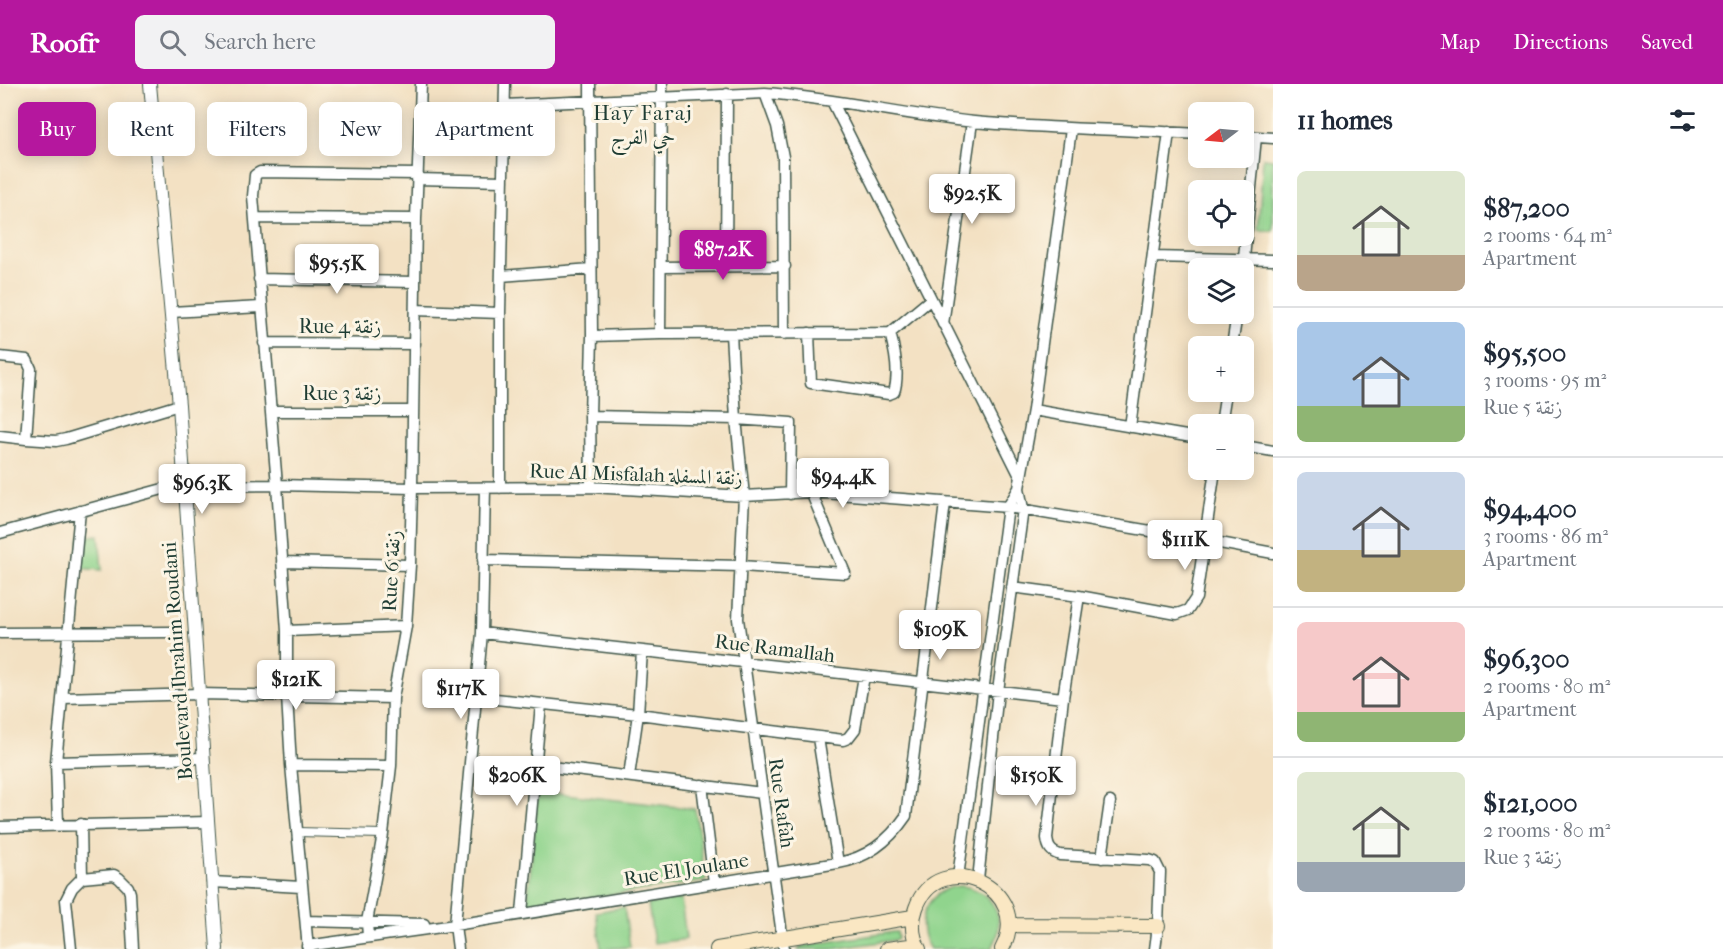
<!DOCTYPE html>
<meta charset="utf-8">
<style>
body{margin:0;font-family:"IM FELL French Canon",Amiri,serif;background:#f2f2f3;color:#1f2937;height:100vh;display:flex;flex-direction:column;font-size:22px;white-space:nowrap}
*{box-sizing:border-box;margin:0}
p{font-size:20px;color:#747a83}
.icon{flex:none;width:33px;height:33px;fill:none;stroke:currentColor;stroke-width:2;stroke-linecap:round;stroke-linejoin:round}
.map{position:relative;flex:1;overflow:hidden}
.drawer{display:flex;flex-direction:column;background:#fff;width:450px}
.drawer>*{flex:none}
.banner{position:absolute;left:18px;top:18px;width:570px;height:54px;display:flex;gap:12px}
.needle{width:39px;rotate:254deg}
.fabs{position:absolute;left:1188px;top:18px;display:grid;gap:12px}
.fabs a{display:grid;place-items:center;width:66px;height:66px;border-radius:9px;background:#fff;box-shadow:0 3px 15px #0003;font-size:30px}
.price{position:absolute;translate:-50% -51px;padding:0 14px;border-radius:6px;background:#fff;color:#222;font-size:20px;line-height:39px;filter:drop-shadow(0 2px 3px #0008)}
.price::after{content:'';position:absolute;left:50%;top:36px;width:18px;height:14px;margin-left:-9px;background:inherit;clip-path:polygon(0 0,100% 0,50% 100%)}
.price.on{background:#b5179e;color:#fff}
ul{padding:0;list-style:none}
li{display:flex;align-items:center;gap:18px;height:150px;padding:0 24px}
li+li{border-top:2px solid #e0e1e3}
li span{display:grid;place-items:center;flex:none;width:168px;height:120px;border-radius:9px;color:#555}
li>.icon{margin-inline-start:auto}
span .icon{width:72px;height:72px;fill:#fffc;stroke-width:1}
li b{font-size:26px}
h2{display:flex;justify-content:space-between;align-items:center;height:72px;padding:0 24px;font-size:26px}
.pill{padding:0 21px;border-radius:9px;background:#fff;box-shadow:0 3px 15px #0003;font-size:21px;line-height:54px}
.pill.on{background:#b5179e;color:#fff}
header{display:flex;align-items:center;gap:36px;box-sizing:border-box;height:84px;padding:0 30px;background:#b5179e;color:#fff}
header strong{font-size:28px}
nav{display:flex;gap:33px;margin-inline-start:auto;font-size:21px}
.search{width:420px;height:54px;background:#f2f2f3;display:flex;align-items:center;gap:15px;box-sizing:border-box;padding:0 21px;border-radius:9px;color:#747a83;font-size:22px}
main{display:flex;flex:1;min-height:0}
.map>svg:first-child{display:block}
</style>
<header>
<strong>Roofr</strong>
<div class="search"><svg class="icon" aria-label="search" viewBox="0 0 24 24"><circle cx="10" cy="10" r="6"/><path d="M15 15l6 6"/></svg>Search here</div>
<nav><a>Map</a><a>Directions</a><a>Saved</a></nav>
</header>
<main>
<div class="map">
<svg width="1273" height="865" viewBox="0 0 1273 865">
<rect width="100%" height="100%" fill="#fcf5e5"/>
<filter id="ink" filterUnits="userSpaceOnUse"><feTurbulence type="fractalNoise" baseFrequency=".0167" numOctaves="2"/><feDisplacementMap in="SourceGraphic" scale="12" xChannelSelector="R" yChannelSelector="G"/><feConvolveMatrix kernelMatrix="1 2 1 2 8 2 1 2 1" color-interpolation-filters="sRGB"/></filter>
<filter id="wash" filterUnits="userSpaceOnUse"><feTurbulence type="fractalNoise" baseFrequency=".008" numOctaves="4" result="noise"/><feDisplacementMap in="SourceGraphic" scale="24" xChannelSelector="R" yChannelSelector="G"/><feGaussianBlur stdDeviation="1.35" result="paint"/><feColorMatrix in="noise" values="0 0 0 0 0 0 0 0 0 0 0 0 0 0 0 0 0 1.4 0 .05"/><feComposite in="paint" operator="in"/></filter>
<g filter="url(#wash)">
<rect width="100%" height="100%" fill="#f3e1c3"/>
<!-- green -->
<path fill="#90d48d" stroke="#588860" stroke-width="1.5" d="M1263 74 1273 75V147L1258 146Z
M99 451 102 486 77 484 80 453Z
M538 707 695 725 706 797 527 823Z
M959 802C992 803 1010 838 991 865H930C912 838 928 805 959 802Z
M681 815 686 855 654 859 648 820Z
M624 823 630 863 601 865 596 828Z
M894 848H897L898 854 895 856 832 865H798L801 862Z"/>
</g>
<g filter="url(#ink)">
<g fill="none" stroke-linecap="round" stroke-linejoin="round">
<defs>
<path id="pedestrian" d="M297 748 383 750"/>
<path id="minor" d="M765 9 777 42 783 73 784 250
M832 17 1021 394
M505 21 765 9C835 14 904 31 974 38 1049 45 1124 45 1198 50
M1244 52 1273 54
M417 95 503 97
M255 134 416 135
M1154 173 1273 176
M662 183 785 182
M726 183 727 10
M1243 184 1256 53
M501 192 591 185
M259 195 414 198
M415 226 500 229
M171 228 261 223
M943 240 972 38
M809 249 811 299 889 310 894 308C900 290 895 267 890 249
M660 250 662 0
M731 250 736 335 744 412 738 535 784 865
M592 252 660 250 890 249 931 215
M264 259 415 260
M1232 262 1237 230
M0 273 27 276 31 285 26 355 0 352
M1033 326 1198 354
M271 327H412
M590 332 592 252 590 0
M1221 340 1226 308
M1130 343 1169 48
M26 355 56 357 66 355 179 321
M1244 362 1273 367
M591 403 590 332 736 335 791 339 790 410
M500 404V229L505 0
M0 449 174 402 277 401 412 404 591 403 744 412 811 408 1008 423 1204 456 1273 469
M483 476 741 482 845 489 811 408
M282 478 410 481
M1012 503 1079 512 1177 530 1188 526 1196 514 1215 386
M1079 512 1063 614 1047 754C1048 764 1051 768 1060 771L1149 776 1155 778 1160 788 1158 842 1155 865
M287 547 406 542
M0 549 175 548
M482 549 1063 614
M477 613 638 630 843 656 848 654 855 645 864 592
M63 614 199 610 393 614
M818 654 838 779
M56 678 204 674
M291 681 391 682
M535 681 762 709
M629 692 638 630 642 567
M702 701 714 799
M58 740 56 678 80 427
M81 740 82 794
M0 743 208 738
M1102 774 1110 718
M958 793 1008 423 1019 404
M978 796 998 607 1023 425 1019 404 1033 326 1071 45
M212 798 301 803
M522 829 541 620
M306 837 424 840
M368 853 367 838 383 750 391 682 393 614 406 542 410 481 412 404 416 135 421 0
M307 862 455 841 838 779C868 774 889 757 906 732L945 419
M71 865 66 816 72 804 82 794 114 791 119 794 128 803 130 809 133 865
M308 865 291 681 287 612V547L277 401 253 112 255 91 260 88 417 90
M458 865 455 841 482 549 485 404"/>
<path id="tertiary" d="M150 0 179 321 217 865"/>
<path id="secondary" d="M1009 841 1158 842
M717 865 913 833
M887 865 917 861
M919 865C912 852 911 838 916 824 938 761 1035 804 1002 865"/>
</defs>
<!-- pedestrian casing -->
<use href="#pedestrian" stroke="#3f5649" stroke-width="10"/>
<!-- minor casing -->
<use href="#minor" stroke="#3f5649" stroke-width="13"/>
<!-- tertiary casing -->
<use href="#tertiary" stroke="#3f5649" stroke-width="14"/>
<!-- secondary casing -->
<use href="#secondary" stroke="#3f5649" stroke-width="16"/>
<!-- pedestrian -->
<use href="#pedestrian" stroke="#fff" stroke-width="8"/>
<!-- minor -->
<use href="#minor" stroke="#fff" stroke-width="10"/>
<!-- tertiary -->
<use href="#tertiary" stroke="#fff" stroke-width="12"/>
<!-- secondary -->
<use href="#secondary" stroke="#fae7c3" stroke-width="14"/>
</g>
</g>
<g text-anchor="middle" stroke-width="6" stroke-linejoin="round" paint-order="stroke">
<!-- street labels -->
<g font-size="20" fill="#1f3d34" stroke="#fcf5e5">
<text x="340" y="249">Rue 4 زنقة</text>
<text x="342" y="316">Rue 3 زنقة</text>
<text transform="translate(636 390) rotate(2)" y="7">Rue Al Misfalah زنقة المسفلة</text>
<text transform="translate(391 487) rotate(-87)" y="7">Rue 6 زنقة</text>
<text transform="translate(775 564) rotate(7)" y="7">Rue Ramallah</text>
<text transform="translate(177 577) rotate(-94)" y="7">Boulevard Ibrahim Roudani</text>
<text transform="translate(782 719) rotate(82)" y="7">Rue Rafah</text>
<text transform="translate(686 785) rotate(-9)" y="7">Rue El Joulane</text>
</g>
<!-- neighbourhood labels -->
<g font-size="21" letter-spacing="1.5" fill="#1f3d34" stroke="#fcf5e5">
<text x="643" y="36">Hay Faraj<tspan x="643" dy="24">حي الفرج</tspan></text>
</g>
</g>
</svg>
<div class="fabs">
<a><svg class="needle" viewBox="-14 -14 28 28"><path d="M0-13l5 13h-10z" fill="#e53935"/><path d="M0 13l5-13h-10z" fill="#747a83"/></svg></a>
<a><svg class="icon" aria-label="locate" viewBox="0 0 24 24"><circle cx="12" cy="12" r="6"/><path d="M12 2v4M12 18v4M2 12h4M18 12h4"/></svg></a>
<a><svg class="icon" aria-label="layers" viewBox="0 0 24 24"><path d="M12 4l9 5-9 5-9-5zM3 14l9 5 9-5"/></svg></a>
<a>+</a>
<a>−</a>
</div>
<b class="price" style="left:972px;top:141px">$92.5K</b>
<b class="price on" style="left:723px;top:197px">$87.2K</b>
<b class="price" style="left:337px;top:211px">$95.5K</b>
<b class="price" style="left:843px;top:425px">$94.4K</b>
<b class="price" style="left:202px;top:431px">$96.3K</b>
<b class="price" style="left:1185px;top:487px">$111K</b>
<b class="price" style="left:940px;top:577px">$109K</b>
<b class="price" style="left:296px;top:627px">$121K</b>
<b class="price" style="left:461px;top:636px">$117K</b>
<b class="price" style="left:517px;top:723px">$206K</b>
<b class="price" style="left:1036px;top:723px">$150K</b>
<div class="banner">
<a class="pill on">Buy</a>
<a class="pill">Rent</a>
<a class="pill">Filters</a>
<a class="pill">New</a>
<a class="pill">Apartment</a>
</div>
</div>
<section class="drawer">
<h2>11 homes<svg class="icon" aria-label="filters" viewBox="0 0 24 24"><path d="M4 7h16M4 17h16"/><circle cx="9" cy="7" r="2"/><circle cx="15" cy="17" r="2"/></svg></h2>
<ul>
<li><span style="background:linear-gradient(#dfe7d0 70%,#b9a48a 0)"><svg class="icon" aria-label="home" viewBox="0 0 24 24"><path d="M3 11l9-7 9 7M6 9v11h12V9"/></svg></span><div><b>$87,200</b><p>2 rooms · 64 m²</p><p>Apartment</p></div></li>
<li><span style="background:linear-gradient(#a9c7e8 70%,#8fb573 0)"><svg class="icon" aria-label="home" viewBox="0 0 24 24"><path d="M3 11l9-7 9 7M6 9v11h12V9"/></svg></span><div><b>$95,500</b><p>3 rooms · 95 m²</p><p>Rue 5 زنقة</p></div></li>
<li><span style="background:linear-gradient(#c9d6e8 65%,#c2b280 0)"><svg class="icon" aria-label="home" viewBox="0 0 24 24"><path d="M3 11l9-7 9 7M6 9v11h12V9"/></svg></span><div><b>$94,400</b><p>3 rooms · 86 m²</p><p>Apartment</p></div></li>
<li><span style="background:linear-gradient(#f6c9c9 75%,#8fb573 0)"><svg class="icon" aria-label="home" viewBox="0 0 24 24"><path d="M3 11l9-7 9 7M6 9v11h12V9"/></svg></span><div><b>$96,300</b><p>2 rooms · 80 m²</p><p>Apartment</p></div></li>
<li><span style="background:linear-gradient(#dfe7d0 75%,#9aa5b1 0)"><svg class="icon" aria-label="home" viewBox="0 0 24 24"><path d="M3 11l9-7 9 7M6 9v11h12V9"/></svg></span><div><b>$121,000</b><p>2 rooms · 80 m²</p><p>Rue 3 زنقة</p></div></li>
</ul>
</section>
</main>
